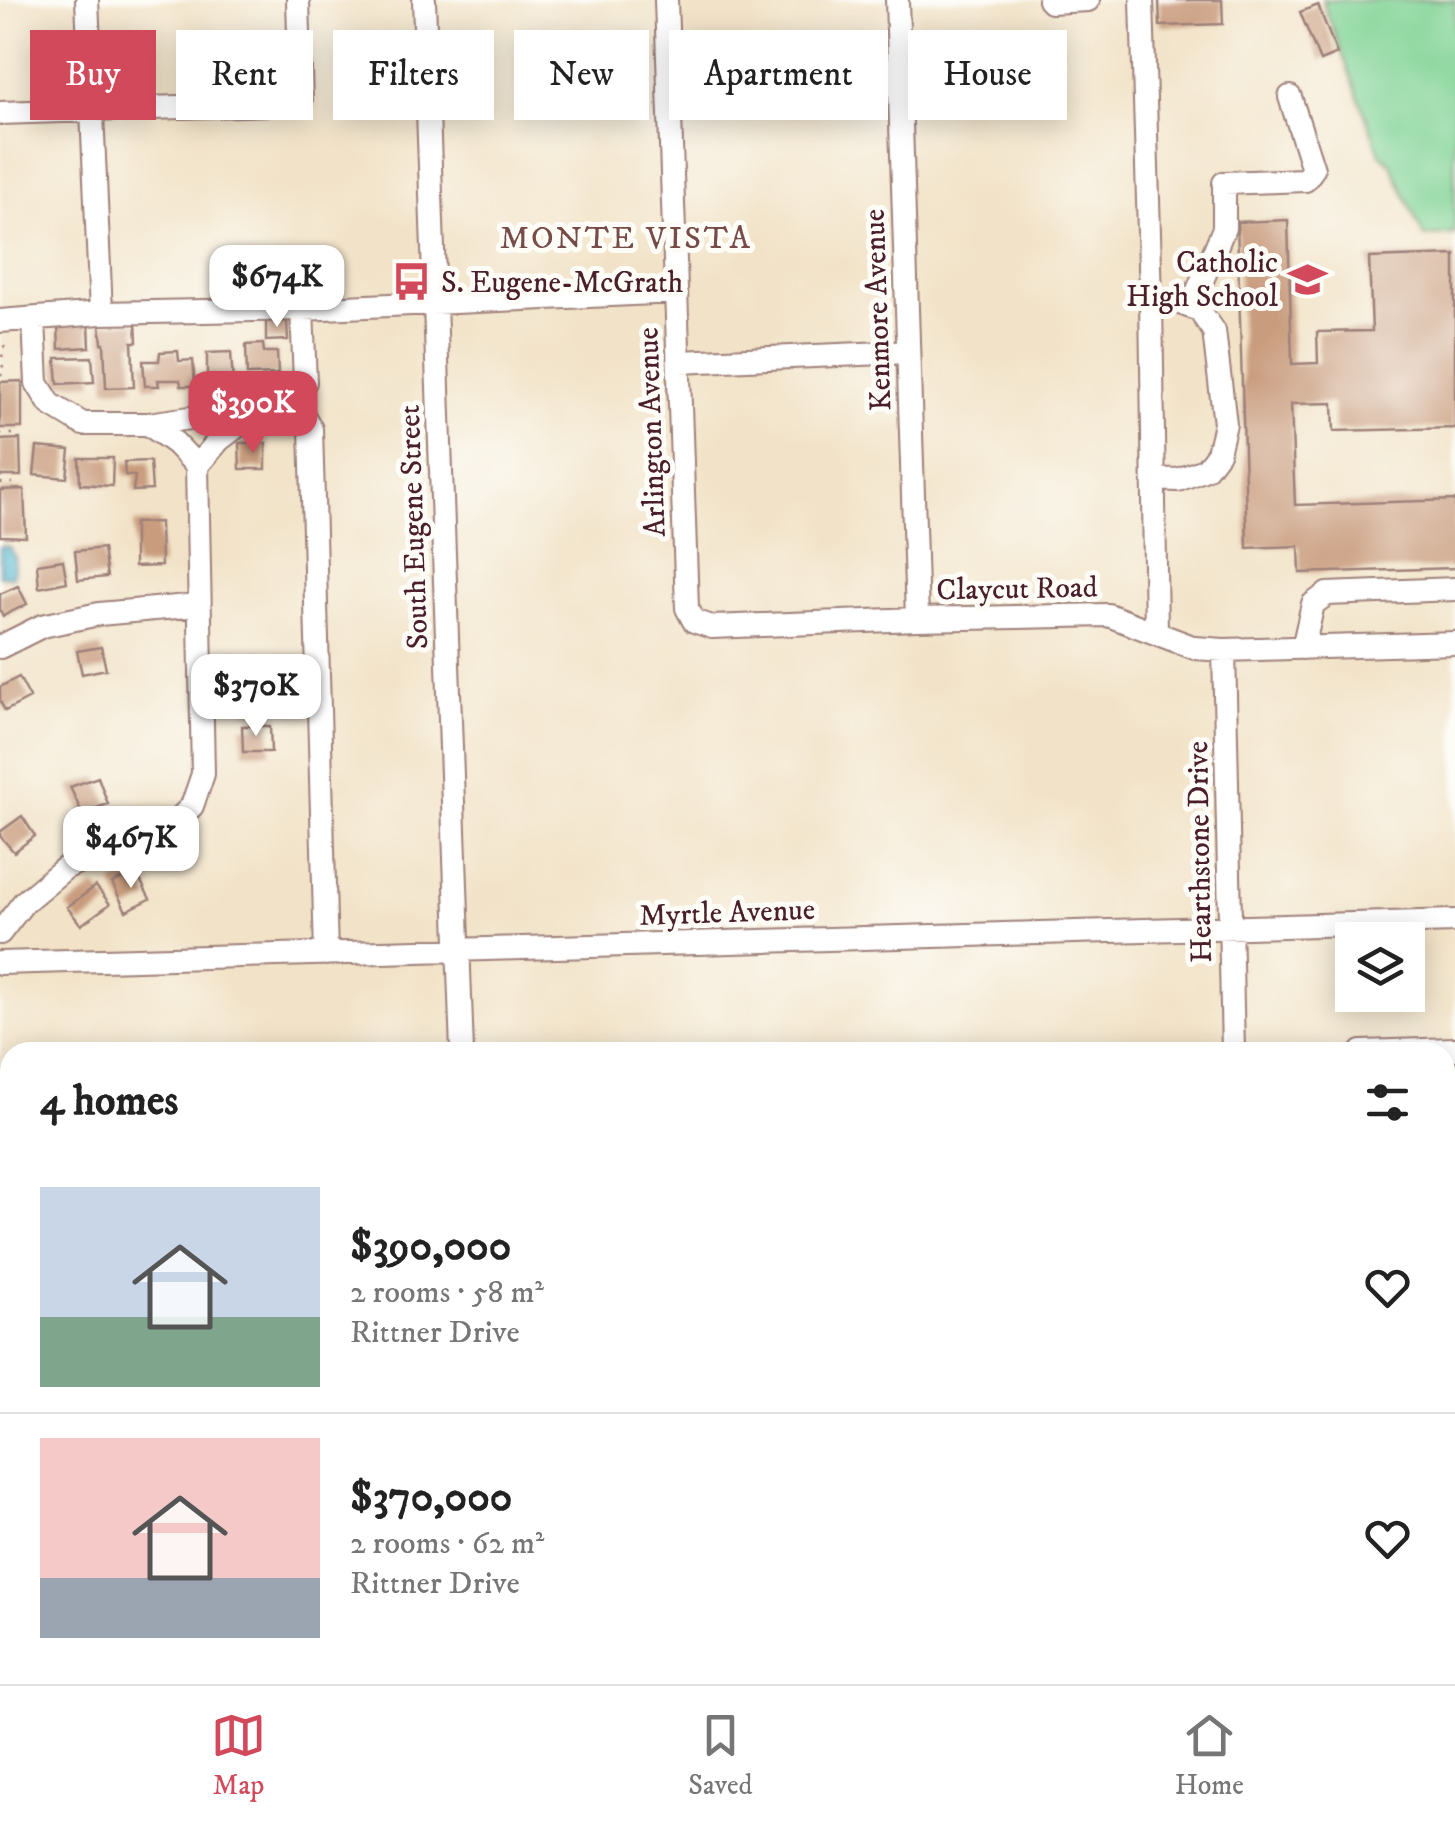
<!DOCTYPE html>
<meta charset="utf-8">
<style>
body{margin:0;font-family:"IM FELL DW Pica",serif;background:#f6f6f6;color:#222;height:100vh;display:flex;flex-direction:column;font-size:38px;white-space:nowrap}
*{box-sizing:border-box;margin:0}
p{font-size:32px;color:#767676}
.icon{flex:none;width:55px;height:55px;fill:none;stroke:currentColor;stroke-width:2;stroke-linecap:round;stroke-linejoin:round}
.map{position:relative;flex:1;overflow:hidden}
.drawer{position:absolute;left:0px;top:1042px;width:1455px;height:642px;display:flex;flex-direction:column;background:#fff;border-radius:30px 30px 0 0;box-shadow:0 5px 25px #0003}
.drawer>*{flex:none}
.banner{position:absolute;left:30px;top:30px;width:1395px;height:90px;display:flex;gap:20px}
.controls{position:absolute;left:1335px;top:922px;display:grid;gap:20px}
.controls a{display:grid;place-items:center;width:90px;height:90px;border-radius:0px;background:#fff;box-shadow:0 5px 25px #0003;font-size:50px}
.price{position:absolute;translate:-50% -85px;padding:0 22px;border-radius:20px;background:#fff;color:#222;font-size:32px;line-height:65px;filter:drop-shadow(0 2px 5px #0008)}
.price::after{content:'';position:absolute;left:50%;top:60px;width:30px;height:22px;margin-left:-15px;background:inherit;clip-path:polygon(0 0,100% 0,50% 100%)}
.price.on{background:#d1495b;color:#fff}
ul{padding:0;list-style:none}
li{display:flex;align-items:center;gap:30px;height:250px;padding:0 40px}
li+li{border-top:2px solid #e0e0e0}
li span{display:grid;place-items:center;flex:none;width:280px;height:200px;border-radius:0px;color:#555}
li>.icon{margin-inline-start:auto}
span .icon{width:120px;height:120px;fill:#fffc;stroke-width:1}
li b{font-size:42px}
h2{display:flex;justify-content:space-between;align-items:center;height:120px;padding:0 40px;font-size:42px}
.chip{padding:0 35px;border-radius:0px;background:#fff;box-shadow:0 5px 25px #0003;font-size:35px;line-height:90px}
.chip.on{background:#d1495b;color:#fff}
.dock{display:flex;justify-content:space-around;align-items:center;height:140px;border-top:2px solid #e0e0e0;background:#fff;font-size:28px;color:#767676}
.dock a{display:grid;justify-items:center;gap:5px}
.dock .on{color:#d1495b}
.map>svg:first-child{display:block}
</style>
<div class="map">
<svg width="1455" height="1684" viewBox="0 0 1455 1684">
<rect width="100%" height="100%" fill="#fdfcf7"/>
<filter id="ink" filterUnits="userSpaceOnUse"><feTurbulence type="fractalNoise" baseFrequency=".01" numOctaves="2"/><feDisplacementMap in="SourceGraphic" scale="20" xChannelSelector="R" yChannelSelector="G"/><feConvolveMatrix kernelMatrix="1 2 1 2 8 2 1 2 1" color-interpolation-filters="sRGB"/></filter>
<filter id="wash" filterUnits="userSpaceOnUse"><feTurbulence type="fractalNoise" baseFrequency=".0048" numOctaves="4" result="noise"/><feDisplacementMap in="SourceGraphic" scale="40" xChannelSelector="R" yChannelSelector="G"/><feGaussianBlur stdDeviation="2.25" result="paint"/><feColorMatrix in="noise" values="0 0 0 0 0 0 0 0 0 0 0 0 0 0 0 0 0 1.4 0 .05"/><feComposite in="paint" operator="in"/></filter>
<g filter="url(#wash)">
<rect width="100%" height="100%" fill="#f2e3c8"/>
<!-- green -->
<path fill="#80d395" stroke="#657960" stroke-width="2.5" d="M1322 0H1455V234L1424 237 1390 162 1380 154Z"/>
<!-- water -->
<path fill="#4fb6ce" stroke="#4c6a7c" stroke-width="2.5" d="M4 546 10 548 15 557 13 576H0V547Z"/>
<g id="blocks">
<!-- building -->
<path fill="#c99c7e" d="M1159 0H1222L1223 24 1160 26Z
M1318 5 1337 54 1320 61 1300 12Z
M1288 220 1292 364 1318 363 1317 332 1372 331 1369 258 1455 255V428L1334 431 1333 403 1291 404 1295 505 1455 500V568L1300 573 1299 546 1247 548 1237 222Z
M287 319 288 340 266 341V320Z
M136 322 137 342H132L134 387 106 388 104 343H102L100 323Z
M89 324 90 347 59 349 58 325Z
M263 344 264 352H277L278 374 247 375 246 345Z
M178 351 179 361 193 360 195 386H181L180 380H158L159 386H145L143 361H159L160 352Z
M231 352 233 383H207V353Z
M92 357 94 382 58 384 56 358Z
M22 381V428H0V382Z
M20 439 21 476H0V440Z
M239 443H266V469H240Z
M37 447 70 450 67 478 34 475Z
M79 458H113L112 486 80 484Z
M150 461 152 490 133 491 135 476 125 475 124 462Z
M24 489 26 537 0 536V490Z
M160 522 161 566 134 567V523Z
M103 548 107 577 78 580 75 551Z
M63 560 67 582 39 588 37 564Z
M18 586 27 604 3 616 0 610V594Z
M101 647 106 669 82 674 77 651Z
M19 677 30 698 5 711 0 701V687Z
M270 683 271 712H244L243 684Z
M242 726H270L271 752H243Z
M98 777 108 804 82 813 70 787Z
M22 816 35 836 14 852 0 836V832Z
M136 872 150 899 126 911 112 883Z
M96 886 110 904 81 925 67 907Z
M96 1675H121V1683L96 1684Z
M234 1675H260V1681L234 1682Z"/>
</g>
</g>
<g filter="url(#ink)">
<use href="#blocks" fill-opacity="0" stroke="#9e817a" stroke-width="2.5"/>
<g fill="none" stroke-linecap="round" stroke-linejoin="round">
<defs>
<path id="minor" d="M87 0 101 313
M424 0 462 1052
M666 0 687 608 694 621 712 627 917 619 1108 615 1195 648 1224 650 1455 643
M897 0 917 619
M1049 0 1051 2 1088 0
M1142 0 1151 300 1156 633
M0 113 301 103 298 0
M1151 300 1174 301 1199 310 1214 331 1225 424 1218 453 1206 469 1178 480 1154 479
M1191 307 1224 228V183L1305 180 1313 169 1290 97
M0 321 101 313 302 309 676 292
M679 362 908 352
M294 399 311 429 326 954
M148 424 190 418 245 420
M197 466 219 440 245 420 286 409 305 382 302 309
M0 647 42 626 99 614 199 605
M1303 648 1313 604 1327 594 1455 589
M1224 650 1233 1052
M0 933 24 902 65 868 115 845 170 828 192 806 203 774 197 466 175 443 148 424H83L50 404 37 383 34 320
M0 963 1455 921
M1362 1052 1455 1049
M1445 1190H1455
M0 1230H10
M0 1495H10
M1445 1501 1455 1503
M0 1526H10
M486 1675 487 1684
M738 1675V1684
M765 1675V1684
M807 1675V1684
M952 1675V1684"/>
</defs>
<!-- minor casing -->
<use href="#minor" stroke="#9e817a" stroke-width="26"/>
<!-- path -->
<path stroke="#9e817a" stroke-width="2.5" stroke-dasharray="2.5 8" stroke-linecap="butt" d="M0 375H3L2 348 9 343
M0 434H13
M0 483H17"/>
<!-- minor -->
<use href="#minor" stroke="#fff" stroke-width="22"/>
</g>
</g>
<!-- icons -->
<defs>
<symbol id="school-bare" viewBox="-9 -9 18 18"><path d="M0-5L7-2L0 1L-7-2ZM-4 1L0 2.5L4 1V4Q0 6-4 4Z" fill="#d1495b" stroke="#fdfcf7" stroke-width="2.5" paint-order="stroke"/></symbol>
<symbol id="bus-bare" viewBox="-9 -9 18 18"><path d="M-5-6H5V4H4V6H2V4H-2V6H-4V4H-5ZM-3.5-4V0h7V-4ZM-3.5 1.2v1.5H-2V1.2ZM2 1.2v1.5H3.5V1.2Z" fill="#d1495b" stroke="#fdfcf7" stroke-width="2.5" paint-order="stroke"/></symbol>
</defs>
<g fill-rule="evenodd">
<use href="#school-bare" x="1280" y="252" width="55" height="55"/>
<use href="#bus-bare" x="384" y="254" width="55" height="55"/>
</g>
<g text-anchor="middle" stroke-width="10" stroke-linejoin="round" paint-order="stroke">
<!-- poi labels -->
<g font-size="30" fill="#4a1f2b" stroke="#fdfcf7" text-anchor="end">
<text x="1278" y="272">Catholic<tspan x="1278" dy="34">High School</tspan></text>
<text x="441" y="292" text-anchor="start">S. Eugene-McGrath</text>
</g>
<!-- street labels -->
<g font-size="30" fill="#4a1f2b" stroke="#fdfcf7">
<text transform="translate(877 310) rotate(-92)" y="10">Kenmore Avenue</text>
<text transform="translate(651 432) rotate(-92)" y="10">Arlington Avenue</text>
<text transform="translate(413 527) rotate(-92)" y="10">South Eugene Street</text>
<text transform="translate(1017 588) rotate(-1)" y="10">Claycut Road</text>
<text transform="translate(1199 852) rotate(-91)" y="10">Hearthstone Drive</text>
<text transform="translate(727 912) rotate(-2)" y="10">Myrtle Avenue</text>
</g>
<!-- neighbourhood labels -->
<g font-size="32" letter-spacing="2.5" fill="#764b48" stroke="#fdfcf7">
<text x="626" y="248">MONTE VISTA</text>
</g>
</g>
</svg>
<div class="controls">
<a><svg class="icon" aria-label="layers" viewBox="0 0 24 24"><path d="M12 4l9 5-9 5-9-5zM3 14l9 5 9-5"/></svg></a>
</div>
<b class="price" style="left:277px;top:330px">$674K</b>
<b class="price on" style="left:253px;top:456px">$390K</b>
<b class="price" style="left:256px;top:739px">$370K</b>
<b class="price" style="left:131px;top:891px">$467K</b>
<div class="banner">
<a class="chip on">Buy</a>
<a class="chip">Rent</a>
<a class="chip">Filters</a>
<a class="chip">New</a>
<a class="chip">Apartment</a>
<a class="chip">House</a>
</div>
<section class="drawer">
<h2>4 homes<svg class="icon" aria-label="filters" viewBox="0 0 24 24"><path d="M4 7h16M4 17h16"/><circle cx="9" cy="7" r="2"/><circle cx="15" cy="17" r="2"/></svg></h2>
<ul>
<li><span style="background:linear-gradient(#c9d6e8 65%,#7fa58c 0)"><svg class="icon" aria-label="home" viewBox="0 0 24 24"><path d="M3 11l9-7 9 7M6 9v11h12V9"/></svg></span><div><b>$390,000</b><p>2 rooms · 58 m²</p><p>Rittner Drive</p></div><svg class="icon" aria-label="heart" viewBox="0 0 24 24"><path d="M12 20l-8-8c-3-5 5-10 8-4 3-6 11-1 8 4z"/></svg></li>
<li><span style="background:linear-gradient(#f6c9c9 70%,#9aa5b1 0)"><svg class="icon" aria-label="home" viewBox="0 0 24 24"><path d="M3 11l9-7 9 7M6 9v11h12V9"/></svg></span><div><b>$370,000</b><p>2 rooms · 62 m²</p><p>Rittner Drive</p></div><svg class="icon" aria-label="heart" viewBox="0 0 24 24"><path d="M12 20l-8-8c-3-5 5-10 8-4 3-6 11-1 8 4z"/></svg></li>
</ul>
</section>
</div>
<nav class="dock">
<a class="on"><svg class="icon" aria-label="map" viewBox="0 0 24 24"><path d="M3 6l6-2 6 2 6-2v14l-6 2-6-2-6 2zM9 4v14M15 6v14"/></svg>Map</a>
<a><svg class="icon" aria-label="saved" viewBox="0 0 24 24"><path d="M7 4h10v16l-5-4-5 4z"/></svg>Saved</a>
<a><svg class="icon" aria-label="home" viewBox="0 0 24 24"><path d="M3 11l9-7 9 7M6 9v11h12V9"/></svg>Home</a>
</nav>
